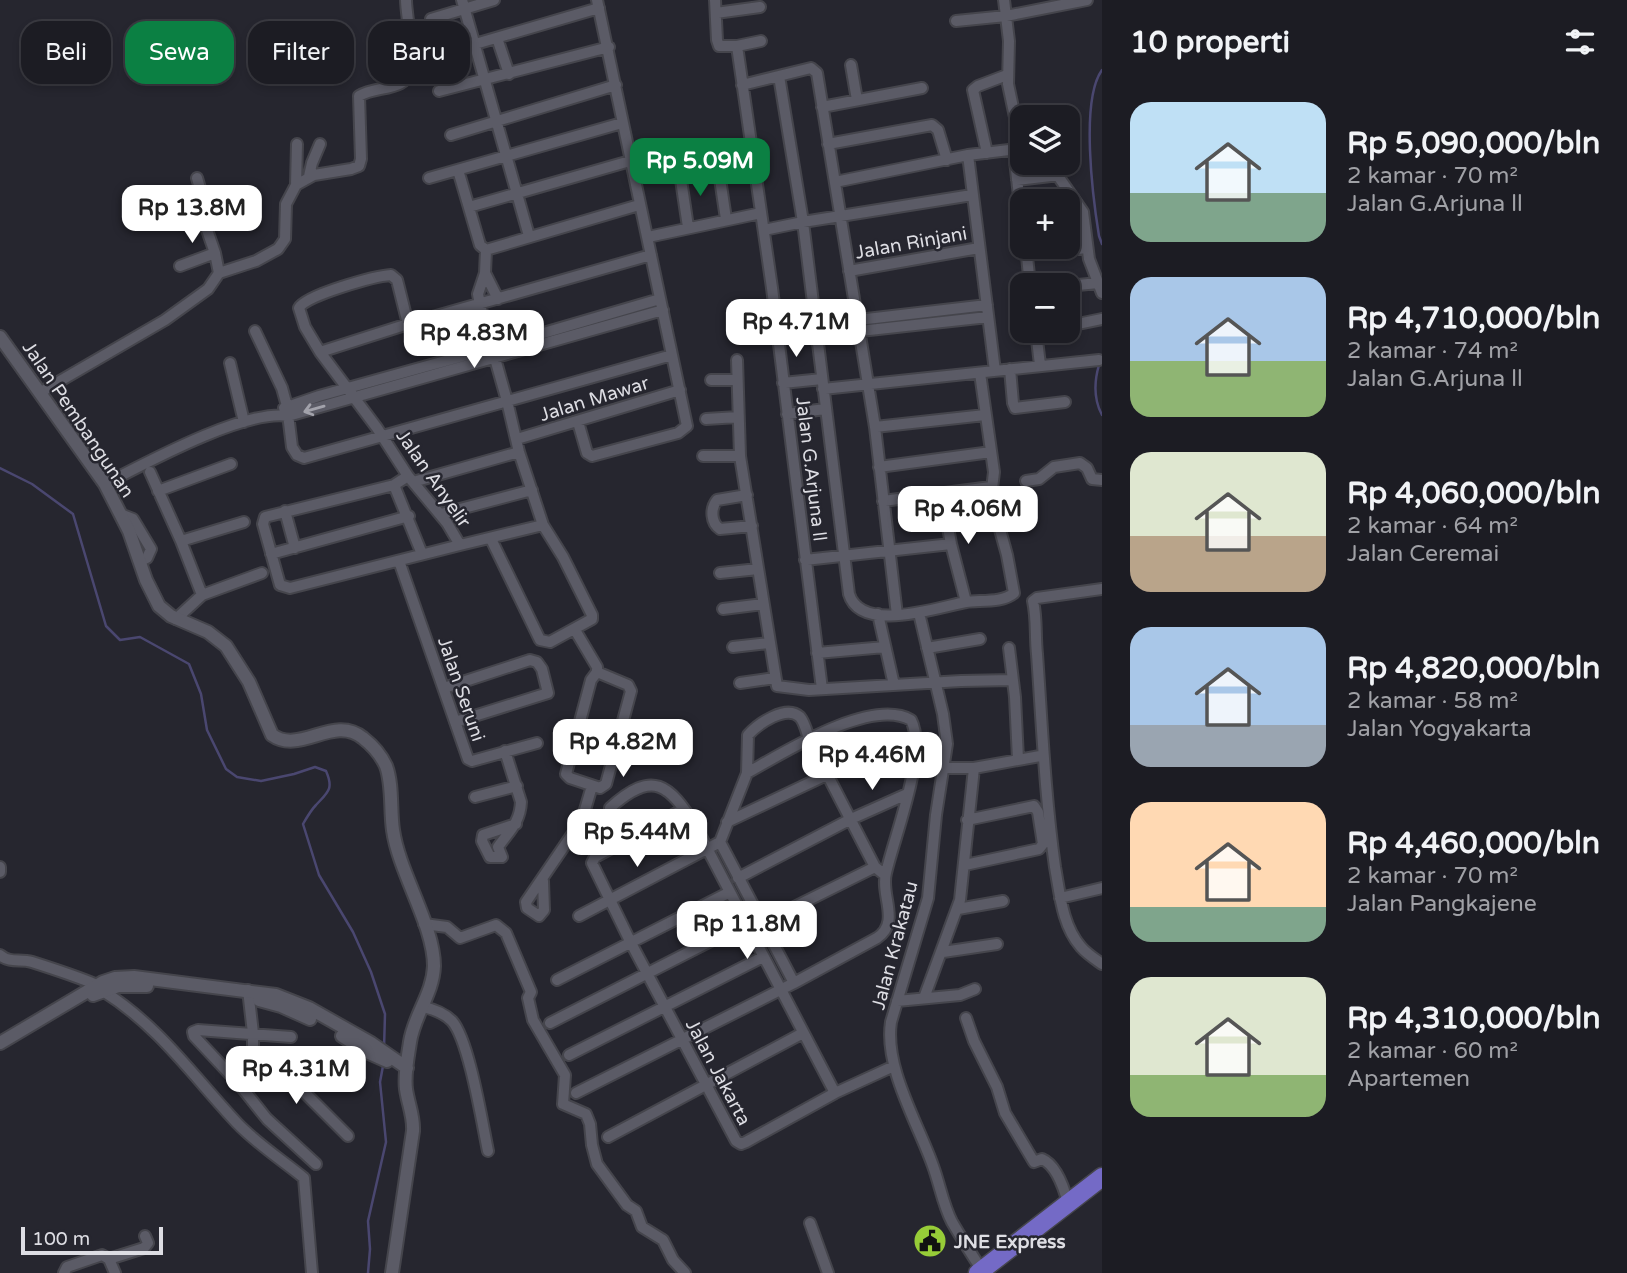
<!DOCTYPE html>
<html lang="id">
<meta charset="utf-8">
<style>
body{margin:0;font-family:"Varela Round",sans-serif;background:#25252b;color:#f1f3f6;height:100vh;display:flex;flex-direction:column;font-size:26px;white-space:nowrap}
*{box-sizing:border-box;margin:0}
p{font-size:23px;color:#a0a1a6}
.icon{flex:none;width:38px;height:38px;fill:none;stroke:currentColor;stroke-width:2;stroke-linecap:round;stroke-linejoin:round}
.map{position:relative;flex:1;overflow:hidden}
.sheet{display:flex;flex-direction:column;background:#1c1c23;width:525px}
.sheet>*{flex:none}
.banner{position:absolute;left:21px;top:21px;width:665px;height:63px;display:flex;gap:14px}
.controls{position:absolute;left:1010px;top:105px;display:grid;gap:14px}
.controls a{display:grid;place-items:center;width:70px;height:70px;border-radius:14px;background:#1c1c23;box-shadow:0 4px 10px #0003,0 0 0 2px #3a3a41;font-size:35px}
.scale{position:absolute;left:21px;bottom:18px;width:142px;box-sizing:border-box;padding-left:7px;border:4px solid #dddde3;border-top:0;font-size:19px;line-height:24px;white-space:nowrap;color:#dddde3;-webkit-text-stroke:5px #26262f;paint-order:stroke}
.price{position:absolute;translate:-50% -60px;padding:0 16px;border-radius:14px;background:#fff;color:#222;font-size:23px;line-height:46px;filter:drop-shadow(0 2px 4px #0008)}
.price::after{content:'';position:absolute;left:50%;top:42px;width:21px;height:16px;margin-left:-10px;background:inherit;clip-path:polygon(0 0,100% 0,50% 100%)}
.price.active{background:#0b8043;color:#fff}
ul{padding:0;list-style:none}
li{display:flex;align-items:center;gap:21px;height:175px;padding:0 28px}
li span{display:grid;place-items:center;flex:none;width:196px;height:140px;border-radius:21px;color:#555}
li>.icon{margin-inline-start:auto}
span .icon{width:84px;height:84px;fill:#fffc;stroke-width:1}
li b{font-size:30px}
h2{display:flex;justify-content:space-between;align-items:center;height:84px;padding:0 28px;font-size:30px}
.pill{padding:0 24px;border-radius:21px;background:#1c1c23;box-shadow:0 4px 10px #0003,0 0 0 2px #3a3a41;font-size:24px;line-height:63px}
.pill.active{background:#0b8043;color:#fff}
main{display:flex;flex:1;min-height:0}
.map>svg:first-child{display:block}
</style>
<main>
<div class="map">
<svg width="1102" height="1273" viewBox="0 0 1102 1273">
<rect width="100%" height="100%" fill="#26262f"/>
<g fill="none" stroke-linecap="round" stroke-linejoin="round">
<!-- stream -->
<path stroke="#4a4770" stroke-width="2.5" d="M1102 70C1080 100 1093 199 1099 236L1102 244
M1099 365C1094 382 1093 398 1102 415
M0 468 32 484 73 514 106 626 120 640 140 637 189 664 201 694 207 730 226 769 237 777 261 781 294 774 315 767 326 771C334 789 328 792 316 805 311 810 307 817 303 824L319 875 353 932 371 972 385 1014 384 1049
M368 1273 370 1249 368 1221 386 1142 380 1082 383 1066"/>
<defs>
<path id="minor" d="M462 0 529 236
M715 0 717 40 719 46H737L761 41
M1004 0 1009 41 1008 84 1019 136 1015 161 1022 222
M716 13 760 7
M431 19 494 0
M956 21 1006 16 1087 0
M497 38 509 74
M737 46 772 288 822 689
M434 56 599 8
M851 65 857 100
M779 76 803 222 849 594C861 634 939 607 966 602 980 600 1003 603 1014 593L1007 555 991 497 994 472 980 373
M742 85 811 68 817 73 875 427 897 615
M439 91 609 47
M822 107 922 88
M451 135 616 85
M828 144 932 125 938 130 947 160
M987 153 973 90 978 86 1007 75
M968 155 995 371
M1049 163 1083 212 1089 259 1102 293
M458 170 480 245 486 250 485 273 478 294 480 305 507 401 519 452 543 525 563 557 592 615V619L550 642 540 640 491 539
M719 172 726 219
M680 173 688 227
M309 176 312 163 320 144
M197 178 204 202 206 227 215 253 219 273
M429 178 622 123
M1017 180 1059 175
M835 182 968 155 1017 149
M296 185 297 144
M469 207 630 161
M1068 213 1083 212
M764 230 803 222 972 195
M648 237 761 213
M1026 247 1030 285
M486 250 639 205
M1027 254 1087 248
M180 266 215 253
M849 271 979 248
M485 273 498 299
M1068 286 1098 283
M858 320 987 305
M408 324 397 280 391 275C375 276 306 295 299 308L305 327 320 352 377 428 408 476 447 523 460 545 543 525
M1068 326 1102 319
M255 331 282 388 287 406 292 447 297 455 304 458 672 355
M860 331 988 317
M1036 331 1040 365
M320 352 408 324 651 255
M737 360 740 456 777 686 809 690 961 681 1012 680
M230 363 244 422
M1010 369 1013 403 1015 408 1065 402
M711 380H736
M783 383 822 379
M823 389 1099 360
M41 392 165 320 208 289 219 273 256 261 278 249 285 239 286 204 296 185 314 175 351 169 359 166 361 159 359 96C372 88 388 90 401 83 420 74 406 19 406 0
M284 408 319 396 492 348 660 299
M787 414 825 409
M706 419 738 417
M578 422 587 453 592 456 678 433 687 426 597 0
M875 427 985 415
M517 439 680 390
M703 456H740
M879 467 991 452
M150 472 181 541 202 595 176 619
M408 476 394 485 265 517 263 524 280 585 290 588 460 545
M1026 481 1039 479 1054 467 1080 463 1087 468 1092 479 1102 480
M413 482 519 452
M105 484C146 463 245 409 288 416L663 310
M394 485 422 554
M158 491 231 464
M942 494 951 544 966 602
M747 495 717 500C710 509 711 523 720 529L752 526
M883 501 991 487
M285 511 295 548
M120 514 133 519 151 549 147 558 140 561
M441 514 532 490
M181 541 244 522
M271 554 409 516
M805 560 951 544
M399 561 468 759 472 761 537 743
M720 573 758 569
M1102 589 1037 598 1033 601C1037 619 1035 636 1037 654 1042 725 1045 796 1055 867 1060 894 1062 925 1081 947 1087 954 1095 959 1102 964
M202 595 262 573
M723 609 763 604
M919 613 943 714 947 744 936 815 928 898 891 1022C884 1068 918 1123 933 1166 940 1185 943 1205 952 1222 962 1239 973 1257 984 1273
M878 614 894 685
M575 630 597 667V672L628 685 631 691 606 784 600 788 570 778 566 774 591 680 597 672
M733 647 769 643
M927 648 980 639
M1009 648 1015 697 1018 759
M817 653 885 647
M740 683 775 678
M444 688 530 660 537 662 542 669 548 693 455 722
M505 751 521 802C520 823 509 831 498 847L502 857H490L482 841 483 835 516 824
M945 768H974L1040 756
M747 773C783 753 871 697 911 720 928 753 894 837 886 873 880 895 901 922 877 938L794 983
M475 797 517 786
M684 809 595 857 592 863 631 943 736 1141 741 1144 746 1142 835 1093 894 1066
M727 822 875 752 915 753
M623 842 615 825 610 808C653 769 669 784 696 827L835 1093
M965 865 1039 849 1043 844 1038 812 1034 806 967 820
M0 867V872
M738 878 851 819 907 794
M543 881 544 910 539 916 527 908 526 902 582 820 592 786
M1060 898 1102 888
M958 909 1003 901
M579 916 720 842 747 773 748 735C758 724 786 704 800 717 805 723 807 733 809 739L875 867 885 875
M762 923 875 867
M424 924 447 927 460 938 496 925 506 933 531 992 528 998 533 1020 565 1075 563 1104 586 1114 590 1124 592 1145 597 1164 627 1205 636 1211 642 1227 663 1240 673 1260 685 1273
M943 952 997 944
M0 955C11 964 20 958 32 962 54 969 76 976 97 985
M557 980 730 892
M248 990 253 1033V1079
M103 991C159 1026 193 1076 237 1123 257 1144 282 1160 304 1178L312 1273
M924 998 960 900 974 768
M897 1001 960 995 975 989
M423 1007C433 1009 444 1013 452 1021 469 1040 482 1122 488 1151
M966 1018 974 1041 997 1087 1005 1113 1034 1162 1042 1159C1056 1165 1064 1188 1068 1203
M550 1023 746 923
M291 1037 198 1030 193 1032 194 1036 239 1084 267 1119 316 1164
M569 1055 763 957
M289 1077 309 1075 343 1084
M239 1084 258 1078 289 1077 348 1136
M576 1093 794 983 720 842
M608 1137 803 1033
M810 1223 828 1273
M109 1259 144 1248 148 1243 145 1236
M109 1259 115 1273
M64 1273 67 1267 102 1255 109 1259"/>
<path id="tertiary" d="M0 337 105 484 129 531 146 580 159 606 171 616 208 632 226 646 249 682 272 735C300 755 334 714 363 738 372 745 381 755 386 766 393 785 390 810 393 830 399 873 434 925 434 966 433 994 414 1015 410 1042 408 1056 404 1074 406 1089 408 1104 414 1116 413 1131L392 1273
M93 995 118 986H147
M259 1000 281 1006 310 1019
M342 1036 369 1053 387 1061
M0 1043 103 982 115 978 134 977 276 995 309 1008 371 1043 407 1068"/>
<path id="trunk" d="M978 1273 1102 1177"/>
</defs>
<!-- minor casing -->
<use href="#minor" stroke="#45454c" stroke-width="14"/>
<!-- tertiary casing -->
<use href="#tertiary" stroke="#45454c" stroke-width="16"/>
<!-- trunk casing -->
<use href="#trunk" stroke="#45454c" stroke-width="21"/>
<!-- minor -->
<use href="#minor" stroke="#5b5b66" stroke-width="10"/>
<!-- tertiary -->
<use href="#tertiary" stroke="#5b5b66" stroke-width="12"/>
<!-- trunk -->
<use href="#trunk" stroke="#746ac6" stroke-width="18"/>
</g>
<!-- one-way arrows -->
<defs><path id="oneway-shaft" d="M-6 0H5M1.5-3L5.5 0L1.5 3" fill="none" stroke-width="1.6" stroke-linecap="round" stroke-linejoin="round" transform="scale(1.75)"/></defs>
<use stroke="#a2a2ab" href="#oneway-shaft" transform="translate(314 409) rotate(164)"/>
<!-- icons -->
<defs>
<symbol id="civic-disc" viewBox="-11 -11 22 22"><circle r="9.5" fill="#97cc38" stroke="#26262f"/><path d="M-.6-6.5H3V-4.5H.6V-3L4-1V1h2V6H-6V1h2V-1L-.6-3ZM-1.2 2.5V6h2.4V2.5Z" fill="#111"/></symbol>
</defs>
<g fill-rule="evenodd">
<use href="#civic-disc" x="911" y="1222" width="38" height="38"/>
</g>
<g text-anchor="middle" stroke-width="5" stroke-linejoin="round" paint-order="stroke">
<!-- street labels -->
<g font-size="19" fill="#dddde3" stroke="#26262f">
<text transform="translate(911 242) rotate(-10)" y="7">Jalan Rinjani</text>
<text transform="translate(594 398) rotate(-17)" y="7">Jalan Mawar</text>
<text transform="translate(79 419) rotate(56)" y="7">Jalan Pembangunan</text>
<text transform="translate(812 469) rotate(83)" y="7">Jalan G.Arjuna ll</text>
<text transform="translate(434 478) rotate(55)" y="7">Jalan Anyelir</text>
<text transform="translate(462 689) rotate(71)" y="7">Jalan Seruni</text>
<text transform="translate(894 945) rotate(-75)" y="7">Jalan Krakatau</text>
<text transform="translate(719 1072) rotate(62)" y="7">Jalan Jakarta</text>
</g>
<!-- poi labels -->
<g font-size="19" font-weight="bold" fill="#dddde3" stroke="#26262f" text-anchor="start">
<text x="954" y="1248">JNE Express</text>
</g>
</g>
</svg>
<div class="controls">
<a><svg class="icon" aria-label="layers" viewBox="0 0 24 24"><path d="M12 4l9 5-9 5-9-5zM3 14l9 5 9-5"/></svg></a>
<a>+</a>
<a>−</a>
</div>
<div class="scale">100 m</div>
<b class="price active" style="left:700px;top:198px">Rp 5.09M</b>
<b class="price" style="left:192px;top:245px">Rp 13.8M</b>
<b class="price" style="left:796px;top:359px">Rp 4.71M</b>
<b class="price" style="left:474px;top:370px">Rp 4.83M</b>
<b class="price" style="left:968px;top:546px">Rp 4.06M</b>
<b class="price" style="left:623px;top:779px">Rp 4.82M</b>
<b class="price" style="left:872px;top:792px">Rp 4.46M</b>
<b class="price" style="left:637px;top:869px">Rp 5.44M</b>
<b class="price" style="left:747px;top:961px">Rp 11.8M</b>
<b class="price" style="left:296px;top:1106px">Rp 4.31M</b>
<div class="banner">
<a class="pill">Beli</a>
<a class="pill active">Sewa</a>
<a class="pill">Filter</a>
<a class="pill">Baru</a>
</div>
</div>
<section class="sheet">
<h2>10 properti<svg class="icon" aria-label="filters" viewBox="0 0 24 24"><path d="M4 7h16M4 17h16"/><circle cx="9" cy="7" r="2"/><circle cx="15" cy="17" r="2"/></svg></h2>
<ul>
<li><span style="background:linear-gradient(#bfe0f5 65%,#7fa58c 0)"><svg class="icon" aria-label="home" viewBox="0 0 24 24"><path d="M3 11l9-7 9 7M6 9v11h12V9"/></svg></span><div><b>Rp 5,090,000/bln</b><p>2 kamar · 70 m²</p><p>Jalan G.Arjuna ll</p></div></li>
<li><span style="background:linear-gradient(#a9c7e8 60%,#8fb573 0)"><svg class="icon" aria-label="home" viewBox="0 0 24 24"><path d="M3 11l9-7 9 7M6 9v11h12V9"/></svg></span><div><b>Rp 4,710,000/bln</b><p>2 kamar · 74 m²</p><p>Jalan G.Arjuna ll</p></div></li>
<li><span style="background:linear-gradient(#dfe7d0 60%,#b9a48a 0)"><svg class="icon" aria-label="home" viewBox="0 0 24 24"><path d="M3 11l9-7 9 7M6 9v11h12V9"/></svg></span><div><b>Rp 4,060,000/bln</b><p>2 kamar · 64 m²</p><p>Jalan Ceremai</p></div></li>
<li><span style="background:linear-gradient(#a9c7e8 70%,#9aa5b1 0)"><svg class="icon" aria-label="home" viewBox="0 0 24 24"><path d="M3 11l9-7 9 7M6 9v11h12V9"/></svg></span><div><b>Rp 4,820,000/bln</b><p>2 kamar · 58 m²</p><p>Jalan Yogyakarta</p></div></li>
<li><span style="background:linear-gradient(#ffd9b3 75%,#7fa58c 0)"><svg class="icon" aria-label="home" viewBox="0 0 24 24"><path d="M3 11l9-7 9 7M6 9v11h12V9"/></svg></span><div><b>Rp 4,460,000/bln</b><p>2 kamar · 70 m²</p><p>Jalan Pangkajene</p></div></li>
<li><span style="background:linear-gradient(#dfe7d0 70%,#8fb573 0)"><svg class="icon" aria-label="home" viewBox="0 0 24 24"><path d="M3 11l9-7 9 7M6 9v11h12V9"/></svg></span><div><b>Rp 4,310,000/bln</b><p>2 kamar · 60 m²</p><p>Apartemen</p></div></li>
</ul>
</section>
</main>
